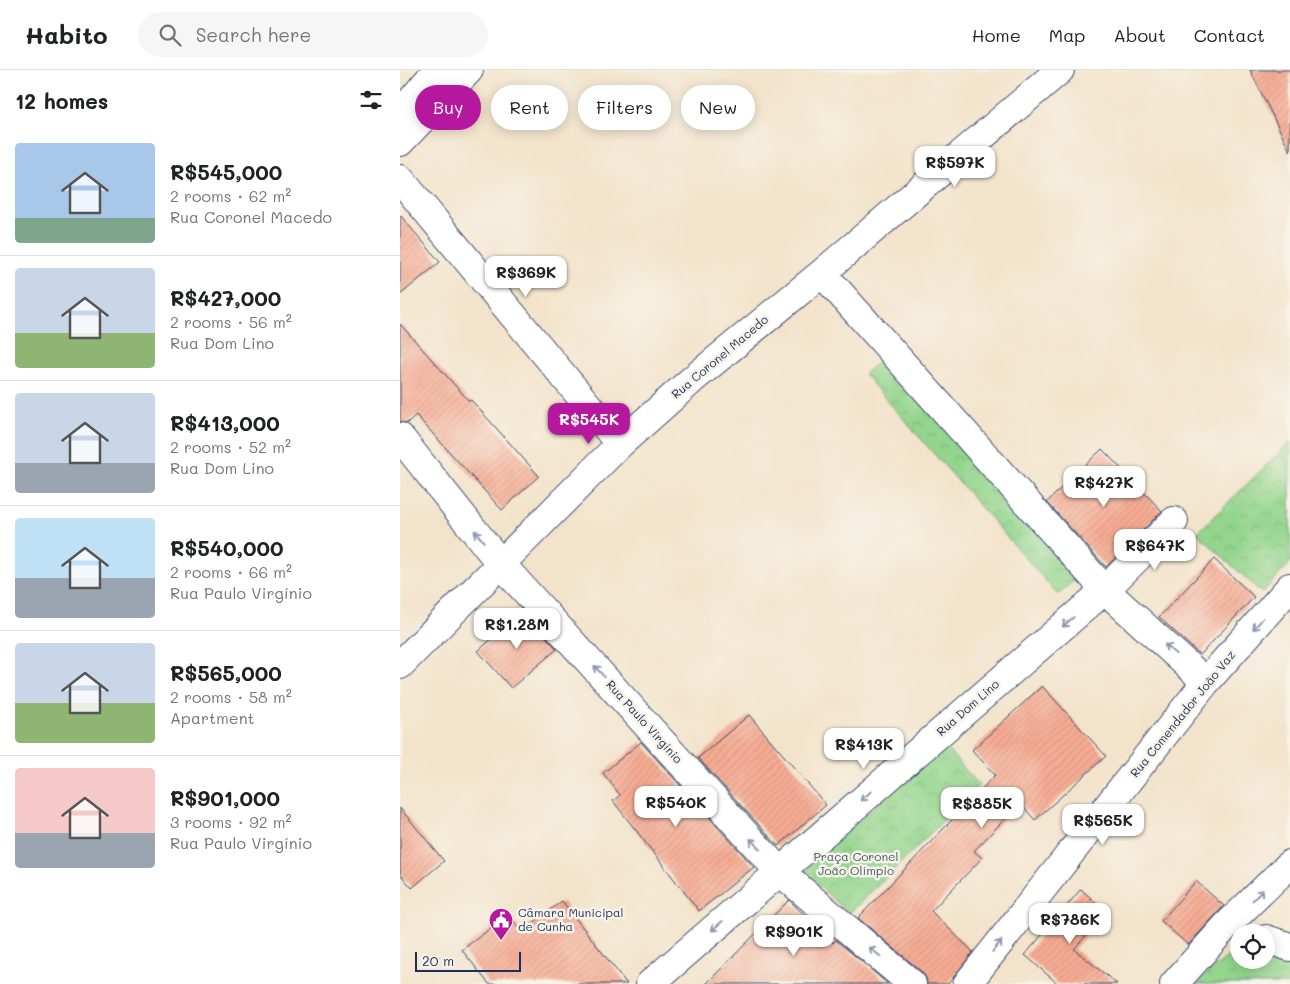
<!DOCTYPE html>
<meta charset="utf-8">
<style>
body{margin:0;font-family:Mali,sans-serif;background:#f6f6f6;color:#202124;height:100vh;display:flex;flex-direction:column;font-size:19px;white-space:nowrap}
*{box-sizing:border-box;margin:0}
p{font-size:16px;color:#757577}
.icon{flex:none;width:28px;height:28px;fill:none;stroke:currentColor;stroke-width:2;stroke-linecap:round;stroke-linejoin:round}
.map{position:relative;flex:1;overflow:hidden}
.sheet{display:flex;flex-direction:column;background:#fff;width:400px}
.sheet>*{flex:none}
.hud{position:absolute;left:15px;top:15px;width:475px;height:45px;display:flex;gap:10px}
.tools{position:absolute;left:830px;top:854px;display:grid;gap:10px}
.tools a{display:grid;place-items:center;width:45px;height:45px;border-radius:50%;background:#fff;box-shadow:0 2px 12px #0003;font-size:25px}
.scale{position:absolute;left:15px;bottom:12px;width:106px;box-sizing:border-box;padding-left:5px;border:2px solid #1b2f5e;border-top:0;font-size:14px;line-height:18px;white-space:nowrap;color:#1b2f5e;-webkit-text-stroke:4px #f7f3e8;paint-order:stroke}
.price{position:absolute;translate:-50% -42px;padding:0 11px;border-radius:10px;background:#fff;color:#222;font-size:16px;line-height:32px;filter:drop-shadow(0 1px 2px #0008)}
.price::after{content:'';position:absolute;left:50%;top:30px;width:15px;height:11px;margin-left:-8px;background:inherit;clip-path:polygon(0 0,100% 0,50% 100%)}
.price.active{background:#b5179e;color:#fff}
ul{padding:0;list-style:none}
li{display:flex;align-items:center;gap:15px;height:125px;padding:0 15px}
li+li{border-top:1px solid #e0e0e0}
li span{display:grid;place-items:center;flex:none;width:140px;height:100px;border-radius:5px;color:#555}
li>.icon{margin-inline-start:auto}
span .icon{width:60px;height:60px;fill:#fffc;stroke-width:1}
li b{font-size:21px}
h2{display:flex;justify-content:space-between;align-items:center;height:60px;padding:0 15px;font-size:21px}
.chip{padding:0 18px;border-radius:22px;background:#fff;box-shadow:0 2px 12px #0003;font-size:18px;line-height:45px}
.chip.active{background:#b5179e;color:#fff}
header{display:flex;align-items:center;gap:30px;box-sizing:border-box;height:70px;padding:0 25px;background:#fff;border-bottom:1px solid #e0e0e0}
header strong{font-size:24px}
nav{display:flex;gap:28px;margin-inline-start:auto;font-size:18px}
.search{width:350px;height:45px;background:#f6f6f6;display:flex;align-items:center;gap:12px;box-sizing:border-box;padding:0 18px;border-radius:28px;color:#757577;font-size:19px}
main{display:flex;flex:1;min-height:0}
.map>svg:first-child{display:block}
</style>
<header>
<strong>Habito</strong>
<div class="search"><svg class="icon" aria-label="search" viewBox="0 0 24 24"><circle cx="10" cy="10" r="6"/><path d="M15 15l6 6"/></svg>Search here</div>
<nav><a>Home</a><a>Map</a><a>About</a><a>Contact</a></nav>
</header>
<main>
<section class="sheet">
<h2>12 homes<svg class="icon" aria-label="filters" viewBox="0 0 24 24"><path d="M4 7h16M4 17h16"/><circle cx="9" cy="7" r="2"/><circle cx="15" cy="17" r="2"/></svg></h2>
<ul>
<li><span style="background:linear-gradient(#a9c7e8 75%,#7fa58c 0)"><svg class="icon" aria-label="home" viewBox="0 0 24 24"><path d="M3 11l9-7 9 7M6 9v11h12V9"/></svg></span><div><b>R$545,000</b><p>2 rooms · 62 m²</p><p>Rua Coronel Macedo</p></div></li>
<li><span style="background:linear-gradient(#c9d6e8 65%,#8fb573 0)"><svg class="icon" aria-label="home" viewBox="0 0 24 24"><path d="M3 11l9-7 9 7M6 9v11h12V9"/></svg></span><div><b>R$427,000</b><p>2 rooms · 56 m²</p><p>Rua Dom Lino</p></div></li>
<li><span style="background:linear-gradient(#c9d6e8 70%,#9aa5b1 0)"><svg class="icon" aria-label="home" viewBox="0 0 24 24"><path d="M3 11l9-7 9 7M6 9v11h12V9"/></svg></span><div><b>R$413,000</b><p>2 rooms · 52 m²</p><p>Rua Dom Lino</p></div></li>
<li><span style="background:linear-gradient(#bfe0f5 60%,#9aa5b1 0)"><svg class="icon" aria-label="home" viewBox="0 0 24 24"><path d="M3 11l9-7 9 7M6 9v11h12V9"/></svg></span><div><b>R$540,000</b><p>2 rooms · 66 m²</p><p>Rua Paulo Virgínio</p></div></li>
<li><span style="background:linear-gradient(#c9d6e8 60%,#8fb573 0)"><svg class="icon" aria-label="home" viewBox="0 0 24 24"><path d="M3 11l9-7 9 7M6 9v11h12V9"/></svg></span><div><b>R$565,000</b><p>2 rooms · 58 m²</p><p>Apartment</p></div></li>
<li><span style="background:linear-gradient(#f6c9c9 65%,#9aa5b1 0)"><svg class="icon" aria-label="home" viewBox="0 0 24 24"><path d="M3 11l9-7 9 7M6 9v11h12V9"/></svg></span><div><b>R$901,000</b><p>3 rooms · 92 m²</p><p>Rua Paulo Virgínio</p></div></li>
</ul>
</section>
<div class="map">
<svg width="890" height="914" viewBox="0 0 890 914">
<defs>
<pattern id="park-crowns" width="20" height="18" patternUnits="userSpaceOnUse" patternTransform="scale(1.25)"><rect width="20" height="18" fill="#93d58c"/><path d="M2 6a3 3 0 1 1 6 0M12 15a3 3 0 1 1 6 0" fill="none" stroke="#7eb77b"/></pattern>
<pattern id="building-hatch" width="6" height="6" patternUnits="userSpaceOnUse" patternTransform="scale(1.25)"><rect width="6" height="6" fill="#f7ac93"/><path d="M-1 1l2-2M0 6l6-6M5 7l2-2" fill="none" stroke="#d39481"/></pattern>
</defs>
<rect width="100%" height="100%" fill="#f7f3e8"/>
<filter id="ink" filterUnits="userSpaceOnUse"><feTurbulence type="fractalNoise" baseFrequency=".02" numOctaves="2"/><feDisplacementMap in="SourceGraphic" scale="10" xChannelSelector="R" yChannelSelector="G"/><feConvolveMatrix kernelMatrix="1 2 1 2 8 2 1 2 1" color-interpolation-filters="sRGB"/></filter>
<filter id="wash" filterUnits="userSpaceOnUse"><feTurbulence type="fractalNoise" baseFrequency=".0096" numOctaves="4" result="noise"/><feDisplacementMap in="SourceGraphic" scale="20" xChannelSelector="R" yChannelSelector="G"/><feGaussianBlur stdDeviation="1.12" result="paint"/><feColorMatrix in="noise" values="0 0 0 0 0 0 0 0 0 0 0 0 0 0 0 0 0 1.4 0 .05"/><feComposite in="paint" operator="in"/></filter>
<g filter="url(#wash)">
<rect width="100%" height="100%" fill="#f3e3ca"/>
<!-- park -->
<path fill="url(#park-crowns)" stroke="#578275" d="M485 286 679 506 658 525 464 304Z
M890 372V493L862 523 797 463Z
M544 676 579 715 451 842H447L406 804 405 798Z
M837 879H839V890H866V885L890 896V914H794Z"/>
<g id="blocks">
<!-- building -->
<path fill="url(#building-hatch)" d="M850 0H890V81Z
M0 145 40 192 0 225Z
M0 254 69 331 71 330 139 406 102 440 16 345 7 353 0 352Z
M702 379 762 441 706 497 647 432Z
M814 489 854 527 800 585 759 547Z
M123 542 157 579 111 618 78 581Z
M642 616 706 686 635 750 620 733 574 781 582 788 531 841 573 882 548 914H527L526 908 522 902 458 848 595 705 572 680Z
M349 645 426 735 378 776 298 688Z
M241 672 354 797 299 841 213 731 220 725 203 703Z
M0 738 44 791 12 818 0 804Z
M796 811 824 836 788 875 761 851Z
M681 819 707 843 674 879 717 914H658L625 885Z
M389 830 433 873 436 870 488 914H306Z
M162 831 227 914H89L62 880 109 844 121 862Z"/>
</g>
</g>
<g filter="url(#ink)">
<use href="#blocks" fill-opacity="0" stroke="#3b4a6e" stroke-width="1"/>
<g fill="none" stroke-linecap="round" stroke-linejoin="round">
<defs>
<path id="minor" d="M0 44 37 0
M0 72 69 0
M0 109 220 374
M422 203 705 520 806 612
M0 367 100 493 379 801 512 914
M0 595 220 374 293 309 422 203 660 0
M866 869 890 877
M250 914 705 520 774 451
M567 914 806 612 890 517
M774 914 826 856 890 794"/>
</defs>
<!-- minor casing -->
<use href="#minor" stroke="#3b4a6e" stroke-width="30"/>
<!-- minor -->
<use href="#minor" stroke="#fff" stroke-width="28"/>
</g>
<!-- one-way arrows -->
<defs><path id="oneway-shaft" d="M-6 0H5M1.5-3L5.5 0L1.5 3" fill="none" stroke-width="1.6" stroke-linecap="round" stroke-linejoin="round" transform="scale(1.25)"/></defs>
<g stroke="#8d97ae">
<use href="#oneway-shaft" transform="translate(79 466) rotate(-129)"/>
<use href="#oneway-shaft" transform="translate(668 552) rotate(139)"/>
<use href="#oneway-shaft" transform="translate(858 554) rotate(131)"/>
<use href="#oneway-shaft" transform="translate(770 579) rotate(-138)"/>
<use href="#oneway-shaft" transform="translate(199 601) rotate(-132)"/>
<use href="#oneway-shaft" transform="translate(466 726) rotate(139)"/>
<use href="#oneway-shaft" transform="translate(355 774) rotate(-132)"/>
<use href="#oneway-shaft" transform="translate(858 825) rotate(-44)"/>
<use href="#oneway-shaft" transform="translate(317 856) rotate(139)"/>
<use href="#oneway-shaft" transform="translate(597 876) rotate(-52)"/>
<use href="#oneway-shaft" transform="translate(475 882) rotate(-140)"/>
</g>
</g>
<!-- icons -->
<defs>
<symbol id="civic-pin" viewBox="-11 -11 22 30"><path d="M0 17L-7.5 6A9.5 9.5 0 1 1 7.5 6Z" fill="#b5179e" stroke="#f7f3e8"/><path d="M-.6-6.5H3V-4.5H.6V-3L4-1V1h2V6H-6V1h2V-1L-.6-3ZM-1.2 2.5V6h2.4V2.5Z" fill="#fff"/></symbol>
</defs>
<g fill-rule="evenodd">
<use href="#civic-pin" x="87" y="836" width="28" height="38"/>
</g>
<g text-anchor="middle" stroke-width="5" stroke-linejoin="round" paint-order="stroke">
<!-- street labels -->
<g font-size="12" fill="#1b2f5e" stroke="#f7f3e8">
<text transform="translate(320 287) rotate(-40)" y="4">Rua Coronel Macedo</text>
<text transform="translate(568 638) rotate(-41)" y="4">Rua Dom Lino</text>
<text transform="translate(783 644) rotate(-51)" y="4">Rua Comendador João Vaz</text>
<text transform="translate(244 652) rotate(48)" y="4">Rua Paulo Virgínio</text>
</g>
<!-- park labels -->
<g font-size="12" fill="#39586a" stroke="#f7f3e8">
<text x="456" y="791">Praça Coronel<tspan x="456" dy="14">João Olímpio</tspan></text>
</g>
<!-- poi labels -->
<g font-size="12" fill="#1b2f5e" stroke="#f7f3e8" text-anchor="start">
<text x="118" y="847">Câmara Municipal<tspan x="118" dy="14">de Cunha</tspan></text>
</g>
</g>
</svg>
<div class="tools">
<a><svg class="icon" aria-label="locate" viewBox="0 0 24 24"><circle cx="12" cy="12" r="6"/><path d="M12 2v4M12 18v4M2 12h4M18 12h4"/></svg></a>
</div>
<div class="scale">20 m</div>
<b class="price" style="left:555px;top:118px">R$597K</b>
<b class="price" style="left:126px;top:228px">R$369K</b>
<b class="price active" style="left:189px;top:375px">R$545K</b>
<b class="price" style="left:704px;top:438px">R$427K</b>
<b class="price" style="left:755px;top:501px">R$647K</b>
<b class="price" style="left:117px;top:580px">R$1.28M</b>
<b class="price" style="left:464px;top:700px">R$413K</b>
<b class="price" style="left:276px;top:758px">R$540K</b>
<b class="price" style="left:582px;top:759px">R$885K</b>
<b class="price" style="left:703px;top:776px">R$565K</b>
<b class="price" style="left:670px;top:875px">R$786K</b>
<b class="price" style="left:394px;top:887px">R$901K</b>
<div class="hud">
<a class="chip active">Buy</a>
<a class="chip">Rent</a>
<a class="chip">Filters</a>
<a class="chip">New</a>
</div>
</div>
</main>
